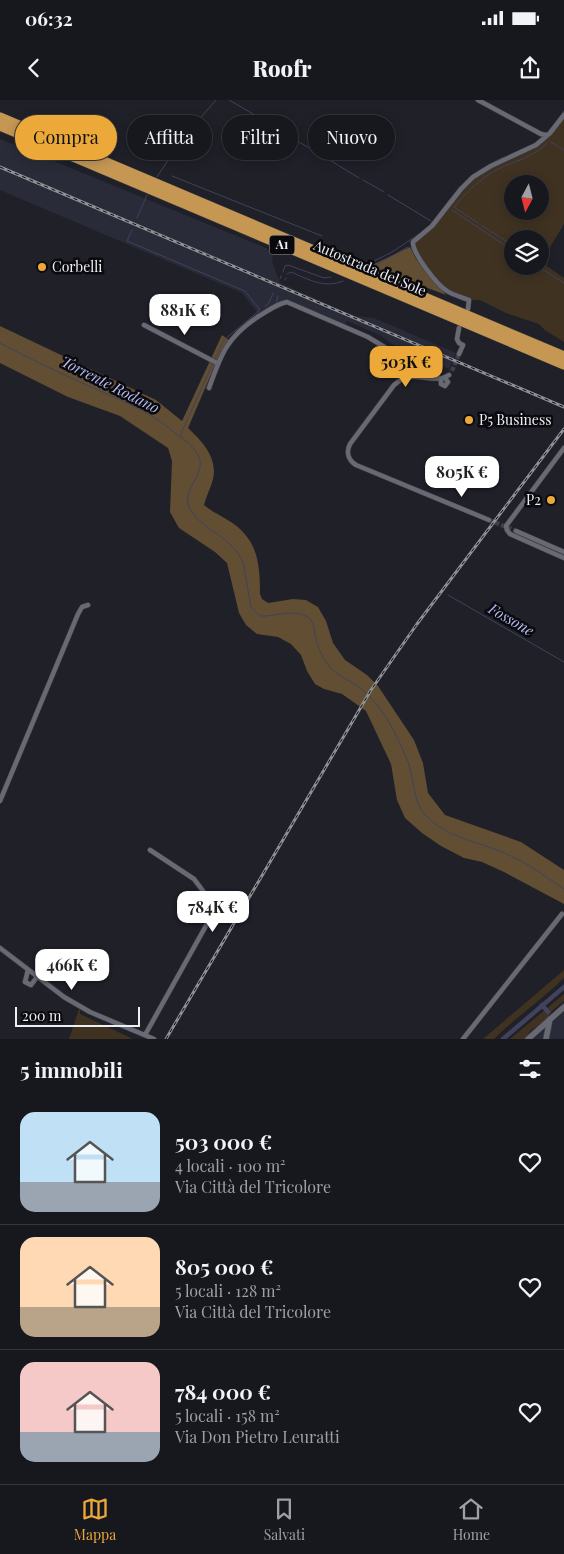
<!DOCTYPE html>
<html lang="it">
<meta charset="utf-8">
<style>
body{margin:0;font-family:"Playfair Display",serif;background:#202127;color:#f1f3f6;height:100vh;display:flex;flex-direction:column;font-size:19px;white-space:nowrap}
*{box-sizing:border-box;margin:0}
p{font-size:16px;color:#9ea0a4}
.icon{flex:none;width:28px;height:28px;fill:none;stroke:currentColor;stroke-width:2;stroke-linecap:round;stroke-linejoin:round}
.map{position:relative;height:939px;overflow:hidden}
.drawer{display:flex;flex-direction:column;background:#17181e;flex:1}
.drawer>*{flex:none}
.banner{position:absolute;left:15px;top:15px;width:535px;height:45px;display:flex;gap:10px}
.needle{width:32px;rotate:187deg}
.tools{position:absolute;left:504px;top:75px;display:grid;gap:10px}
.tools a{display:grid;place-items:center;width:45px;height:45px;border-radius:50%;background:#17181e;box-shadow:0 2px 12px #0003,0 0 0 1px #36373c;font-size:25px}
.scale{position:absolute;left:15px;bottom:12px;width:125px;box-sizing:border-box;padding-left:5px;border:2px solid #eeeff4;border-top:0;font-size:14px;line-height:18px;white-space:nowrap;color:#eeeff4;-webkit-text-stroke:4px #0a0a0e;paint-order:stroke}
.price{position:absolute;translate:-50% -42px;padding:0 11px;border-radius:10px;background:#fff;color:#222;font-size:16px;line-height:32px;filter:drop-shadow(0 1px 2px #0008)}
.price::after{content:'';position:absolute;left:50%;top:30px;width:15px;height:11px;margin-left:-8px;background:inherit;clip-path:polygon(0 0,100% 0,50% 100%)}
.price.on{background:#eca93a;color:#111}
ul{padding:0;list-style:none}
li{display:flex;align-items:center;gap:15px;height:125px;padding:0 20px}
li+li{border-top:1px solid #36373c}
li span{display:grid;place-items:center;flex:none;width:140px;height:100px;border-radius:15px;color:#555}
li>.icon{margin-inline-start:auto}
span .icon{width:60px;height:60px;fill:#fffc;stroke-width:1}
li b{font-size:21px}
h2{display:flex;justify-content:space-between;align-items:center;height:60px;padding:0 20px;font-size:21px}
.chip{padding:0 18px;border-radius:22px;background:#17181e;box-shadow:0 2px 12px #0003,0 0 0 1px #36373c;font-size:18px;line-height:45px}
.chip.on{background:#eca93a;color:#111}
.status{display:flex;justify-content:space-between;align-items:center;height:35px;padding:0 25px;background:#17181e;direction:ltr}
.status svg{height:14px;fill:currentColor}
header{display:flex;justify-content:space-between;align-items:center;height:65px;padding:0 20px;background:#17181e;font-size:22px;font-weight:800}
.dock{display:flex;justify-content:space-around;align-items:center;height:70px;border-top:1px solid #36373c;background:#17181e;font-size:14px;color:#9ea0a4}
.dock a{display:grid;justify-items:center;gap:2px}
.dock .on{color:#eca93a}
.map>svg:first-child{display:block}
</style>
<div class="status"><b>06:32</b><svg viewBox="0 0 49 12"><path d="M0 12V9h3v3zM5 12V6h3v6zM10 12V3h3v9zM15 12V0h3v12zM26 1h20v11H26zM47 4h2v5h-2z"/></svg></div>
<header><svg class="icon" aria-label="back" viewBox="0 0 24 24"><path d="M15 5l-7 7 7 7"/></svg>Roofr<svg class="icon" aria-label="share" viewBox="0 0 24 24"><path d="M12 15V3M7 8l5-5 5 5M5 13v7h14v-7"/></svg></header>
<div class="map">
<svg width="564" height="939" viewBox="0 0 564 939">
<rect width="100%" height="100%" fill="#1f2028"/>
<!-- built -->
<path fill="#2a2b38" d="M0 39 266 148 273 154 272 162 280 183 355 216 374 218 456 253 449 269 392 244 380 235 347 221 344 228 287 204 261 217 242 193 0 90Z
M564 912V939H534L563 913Z"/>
<!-- green -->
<path fill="#3f3221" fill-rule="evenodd" d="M564 15V124L541 162 564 178V242L545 230 539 224 506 213 480 200H469L445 190 418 156 414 140 430 128 473 77 536 45ZM512 84H540V111H512ZM512 139H540V166H512Z
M564 870V878C542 900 516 917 494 939H483Z
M564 894V901L553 910 543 923 531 930 525 939H510Z
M79 909 80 910V914L133 939H69Z"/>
<!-- forest -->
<path fill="#614e33" d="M410 147 416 159 446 195 370 166Z
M0 226 156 300 182 321 222 235 229 240 216 263 188 328C202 341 218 358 213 379 211 388 206 396 204 405 212 412 222 416 231 422 258 440 260 464 260 494L262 499 268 503 293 499 306 500 318 507 326 521 333 543 345 560 367 575 378 586 414 640 423 663 428 693 445 715 521 742 564 770V804L504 772 482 762 464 758 441 746 422 733 405 718 397 700 391 664 366 611 342 594 324 589 315 584 307 571 301 555 291 544 278 537 257 534 246 525 239 513 227 463 215 452 179 428 170 412 172 361 168 348 120 316 68 297 0 263Z"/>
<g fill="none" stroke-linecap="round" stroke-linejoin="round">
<!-- stream -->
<path stroke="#40425e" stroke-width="1" d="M229 0 255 15
M258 18 290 36
M550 30 564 11
M292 38 323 56
M551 42 564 50
M328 59 359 78
M172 76 322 136
M157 77 182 39 216 0
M363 80 384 92
M388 95 431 121
M444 107C463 82 476 70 504 57
M452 110 512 150
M137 118 147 95
M478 123 454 107C468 90 482 77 502 67 518 60 534 57 547 43
M436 125 449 108
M481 125 512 145
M132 130 127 141 245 191 260 210 224 240 215 259
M370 163 392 152 422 132
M372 167 408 147
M539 167 564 183
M283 172 285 166 288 165 324 178 331 177
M287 174 291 172C308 179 324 189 343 181
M280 179 281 176
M285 180 286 178
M276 205 278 196
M265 206 269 203 273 193
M0 243C30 259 62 274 93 288 126 302 151 312 179 336 186 341 194 347 198 355 209 375 176 391 192 412 206 432 232 437 243 462L251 507 260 516C275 517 295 508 309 518 315 523 314 532 316 539 318 548 323 559 329 566 337 576 350 580 360 588 382 605 395 631 406 657 415 676 411 701 427 717 450 739 481 742 509 755 529 764 546 777 564 789
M180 336 213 263
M448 495 564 562"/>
<!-- canal -->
<path stroke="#40425e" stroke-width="4.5" d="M542 905 548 912
M503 939 564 887"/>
<!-- minor-tunnel -->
<path stroke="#3e3f47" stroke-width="4.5" stroke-dasharray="4.5 2" stroke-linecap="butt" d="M452 271 459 254
M489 420 516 431"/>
<defs>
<path id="minor" d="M478 0 541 34 546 35
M468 209 469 200C462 197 453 195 447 191 437 185 412 153 413 142L432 126 461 89 473 77 491 66 536 45 550 33 564 15
M144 225 217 263
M459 254 463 245 459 243 457 239 459 228
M406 264 402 265 399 268 398 274 401 277 405 278 411 274
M409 277C423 275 437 283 449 275
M403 278 394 285 350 344C346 352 348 360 356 365L489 420
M441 279V284L445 286 448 282 445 278
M209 288C221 254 227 237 259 216 268 211 276 204 287 202L368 237 394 253 398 259 410 266 412 270 419 276
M564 348 506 426 507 430 510 434 564 458
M516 431 564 452
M0 701 78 514 82 507 88 505
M0 848 64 897 90 912 154 939
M28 870 25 882 31 885 37 877
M145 935 212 815 203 791 194 779 150 750
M463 939 562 814"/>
<path id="tertiary" d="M528 939 564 907
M546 939 550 919"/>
<path id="motorway" d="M0 17 564 256
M0 26 564 265"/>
</defs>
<!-- minor casing -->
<use href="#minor" stroke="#3b3c43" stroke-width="5.5"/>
<!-- tertiary casing -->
<use href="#tertiary" stroke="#3b3c43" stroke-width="7"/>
<!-- motorway casing -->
<use href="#motorway" stroke="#3b3c43" stroke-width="10"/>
<!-- minor -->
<use href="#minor" stroke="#686972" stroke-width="4.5"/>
<!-- tertiary -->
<use href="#tertiary" stroke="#686972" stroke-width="5.5"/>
<!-- motorway -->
<use href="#motorway" stroke="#c59753" stroke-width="9"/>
<defs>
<path id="rail" d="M0 67 564 307
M166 939 371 590 417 524 564 329"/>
</defs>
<!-- rail casing -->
<use href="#rail" stroke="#8f9096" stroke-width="3"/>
<!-- rail -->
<use href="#rail" stroke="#0a0a0e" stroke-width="1" stroke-dasharray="4" stroke-linecap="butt"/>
</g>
<!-- markers -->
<g fill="#eca93a" stroke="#0a0a0e" stroke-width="2">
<circle cx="42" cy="167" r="5"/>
<circle cx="469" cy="320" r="5"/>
<circle cx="551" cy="400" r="5"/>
</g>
<g text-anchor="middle" stroke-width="5" stroke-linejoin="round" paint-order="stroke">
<!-- shield labels -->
<rect fill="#0a0a0e" stroke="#aaaaaf" stroke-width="1" x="269.5" y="135.5" width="25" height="19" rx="4"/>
<g font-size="12" font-weight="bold" fill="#eeeff4">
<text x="282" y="149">A1</text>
</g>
<!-- poi labels -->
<g font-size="14" fill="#eeeff4" stroke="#0a0a0e" text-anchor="start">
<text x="52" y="172">Corbelli</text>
<text x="479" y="325">P5 Business</text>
<text x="541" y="405" text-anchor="end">P2</text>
</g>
<!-- street labels -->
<g font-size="14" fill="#eeeff4" stroke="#0a0a0e">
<text transform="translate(370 168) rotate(23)" y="5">Autostrada del Sole</text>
</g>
<!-- water labels -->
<g font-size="15" font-style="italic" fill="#b5baf1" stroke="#0a0a0e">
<text transform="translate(110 285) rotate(27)" y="5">Torrente Rodano</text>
<text transform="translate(511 520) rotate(30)" y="5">Fossone</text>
</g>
</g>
</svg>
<div class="tools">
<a><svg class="needle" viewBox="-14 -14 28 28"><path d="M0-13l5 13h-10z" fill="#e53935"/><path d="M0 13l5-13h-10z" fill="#9ea0a4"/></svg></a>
<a><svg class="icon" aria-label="layers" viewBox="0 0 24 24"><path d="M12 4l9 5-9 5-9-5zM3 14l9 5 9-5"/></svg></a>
</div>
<div class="scale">200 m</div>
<b class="price" style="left:185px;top:236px">881K €</b>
<b class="price on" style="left:406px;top:288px">503K €</b>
<b class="price" style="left:462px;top:398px">805K €</b>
<b class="price" style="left:213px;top:833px">784K €</b>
<b class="price" style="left:72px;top:891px">466K €</b>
<div class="banner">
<a class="chip on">Compra</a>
<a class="chip">Affitta</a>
<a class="chip">Filtri</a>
<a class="chip">Nuovo</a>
</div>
</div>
<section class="drawer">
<h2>5 immobili<svg class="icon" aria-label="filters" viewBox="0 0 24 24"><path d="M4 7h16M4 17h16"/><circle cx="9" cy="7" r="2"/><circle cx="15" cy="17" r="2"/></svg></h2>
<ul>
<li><span style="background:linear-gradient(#bfe0f5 70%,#9aa5b1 0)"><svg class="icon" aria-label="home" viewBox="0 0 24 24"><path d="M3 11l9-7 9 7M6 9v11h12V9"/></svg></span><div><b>503 000 €</b><p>4 locali · 100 m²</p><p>Via Città del Tricolore</p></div><svg class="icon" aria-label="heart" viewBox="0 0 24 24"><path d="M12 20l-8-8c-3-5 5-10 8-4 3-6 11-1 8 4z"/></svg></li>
<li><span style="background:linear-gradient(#ffd9b3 70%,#b9a48a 0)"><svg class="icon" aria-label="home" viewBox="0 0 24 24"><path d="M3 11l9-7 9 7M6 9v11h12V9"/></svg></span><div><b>805 000 €</b><p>5 locali · 128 m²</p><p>Via Città del Tricolore</p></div><svg class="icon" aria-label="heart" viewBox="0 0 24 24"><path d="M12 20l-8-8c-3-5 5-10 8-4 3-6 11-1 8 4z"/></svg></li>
<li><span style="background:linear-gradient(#f6c9c9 70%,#9aa5b1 0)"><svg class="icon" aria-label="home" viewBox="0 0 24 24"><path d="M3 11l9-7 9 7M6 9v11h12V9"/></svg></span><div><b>784 000 €</b><p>5 locali · 158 m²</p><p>Via Don Pietro Leuratti</p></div><svg class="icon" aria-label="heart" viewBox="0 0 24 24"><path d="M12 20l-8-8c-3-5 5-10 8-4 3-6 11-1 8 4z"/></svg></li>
</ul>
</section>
<nav class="dock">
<a class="on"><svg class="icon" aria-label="map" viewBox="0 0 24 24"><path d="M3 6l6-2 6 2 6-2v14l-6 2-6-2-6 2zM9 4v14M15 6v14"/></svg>Mappa</a>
<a><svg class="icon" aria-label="saved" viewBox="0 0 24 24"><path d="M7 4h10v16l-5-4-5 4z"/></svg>Salvati</a>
<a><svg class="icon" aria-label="home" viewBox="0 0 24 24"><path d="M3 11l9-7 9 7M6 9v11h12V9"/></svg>Home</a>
</nav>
